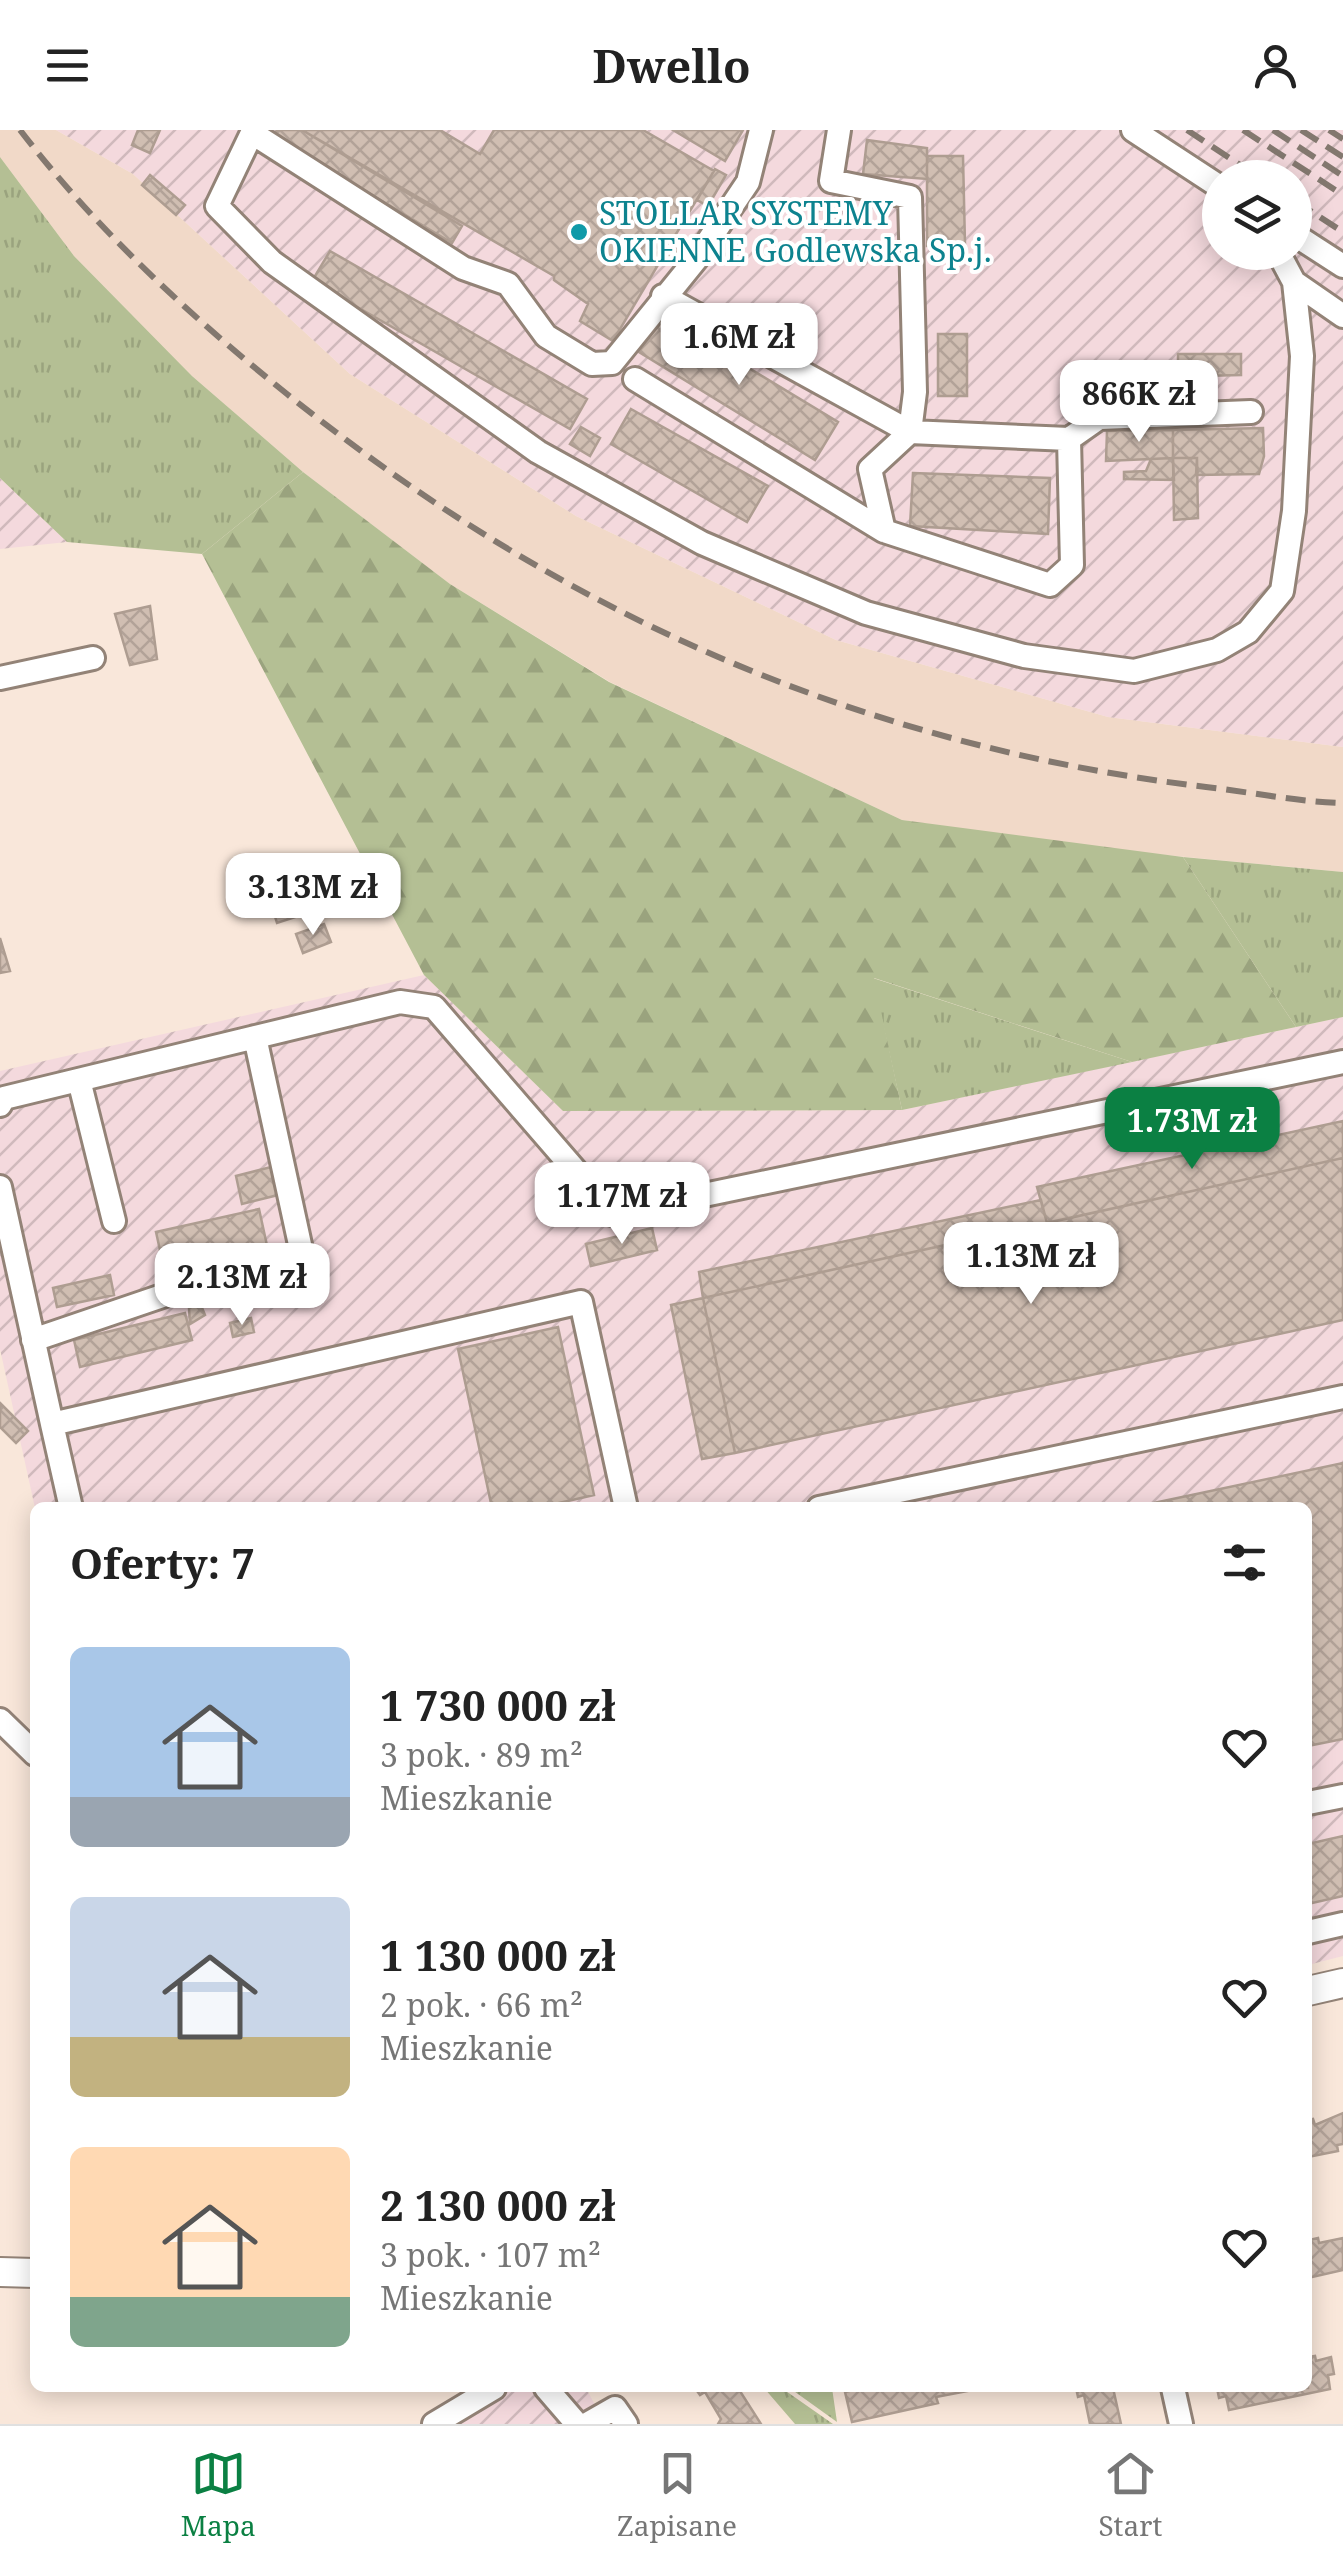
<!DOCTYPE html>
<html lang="pl">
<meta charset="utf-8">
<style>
body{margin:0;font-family:"Noto Serif",serif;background:#f6f6f6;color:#222;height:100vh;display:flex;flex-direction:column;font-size:38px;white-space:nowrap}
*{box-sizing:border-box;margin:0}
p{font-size:32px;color:#767676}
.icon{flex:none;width:55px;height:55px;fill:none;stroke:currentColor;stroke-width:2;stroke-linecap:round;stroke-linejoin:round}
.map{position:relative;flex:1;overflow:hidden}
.side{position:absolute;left:30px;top:1372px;width:1282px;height:890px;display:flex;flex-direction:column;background:#fff;border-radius:15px;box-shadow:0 5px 25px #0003}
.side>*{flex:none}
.controls{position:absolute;left:1202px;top:30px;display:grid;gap:20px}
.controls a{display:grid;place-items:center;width:110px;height:110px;border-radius:50%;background:#fff;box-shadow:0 5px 25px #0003;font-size:50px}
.price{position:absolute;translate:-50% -85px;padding:0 22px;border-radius:20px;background:#fff;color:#222;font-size:32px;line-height:65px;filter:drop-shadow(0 2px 5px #0008)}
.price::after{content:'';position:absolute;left:50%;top:60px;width:30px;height:22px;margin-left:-15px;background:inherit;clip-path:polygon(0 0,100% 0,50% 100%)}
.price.current{background:#0b8043;color:#fff}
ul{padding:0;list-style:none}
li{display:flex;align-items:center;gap:30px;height:250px;padding:0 40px}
li span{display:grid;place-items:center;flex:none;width:280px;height:200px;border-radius:15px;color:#555}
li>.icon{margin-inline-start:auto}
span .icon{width:120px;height:120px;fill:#fffc;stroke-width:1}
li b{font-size:42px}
h2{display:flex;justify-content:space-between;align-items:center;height:120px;padding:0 40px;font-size:42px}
header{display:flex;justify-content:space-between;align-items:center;height:130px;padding:0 40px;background:#fff;font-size:45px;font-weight:700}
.tabs{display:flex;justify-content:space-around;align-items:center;height:140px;border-top:2px solid #e0e0e0;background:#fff;font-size:28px;color:#767676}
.tabs a{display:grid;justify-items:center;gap:5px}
.tabs .current{color:#0b8043}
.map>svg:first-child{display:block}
</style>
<header><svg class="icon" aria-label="menu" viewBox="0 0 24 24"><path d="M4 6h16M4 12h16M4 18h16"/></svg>Dwello<svg class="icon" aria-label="person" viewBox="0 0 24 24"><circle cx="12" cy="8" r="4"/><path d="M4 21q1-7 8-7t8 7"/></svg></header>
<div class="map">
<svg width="1343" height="2294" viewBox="0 0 1343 2294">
<defs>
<pattern id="industrial-furrows" width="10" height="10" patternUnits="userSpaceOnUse" patternTransform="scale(2.5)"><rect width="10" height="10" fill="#f4d9dd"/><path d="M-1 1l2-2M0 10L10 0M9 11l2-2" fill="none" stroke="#d0b9bc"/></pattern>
<pattern id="grass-tufts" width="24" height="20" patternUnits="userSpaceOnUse" patternTransform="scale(2.5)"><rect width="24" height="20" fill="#b4bf94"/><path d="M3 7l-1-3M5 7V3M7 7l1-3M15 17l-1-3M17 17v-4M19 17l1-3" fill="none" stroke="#9aa37e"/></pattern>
<pattern id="forest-firs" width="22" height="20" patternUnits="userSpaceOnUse" patternTransform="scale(2.5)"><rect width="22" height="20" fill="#b4bf94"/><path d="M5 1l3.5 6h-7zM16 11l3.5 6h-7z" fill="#9aa37e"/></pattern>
<pattern id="building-cross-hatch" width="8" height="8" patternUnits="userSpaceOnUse" patternTransform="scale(2.5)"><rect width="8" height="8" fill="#d0beb2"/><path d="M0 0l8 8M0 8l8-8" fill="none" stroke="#b2a298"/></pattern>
</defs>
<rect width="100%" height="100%" fill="#f9e7da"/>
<!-- built -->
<path fill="#f1d9c8" d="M0 0H56L133 44 350 244 576 386 836 510 1108 587 1343 617V742L1093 718 902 690 610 552 450 454 303 342 192 246 74 126 0 27Z"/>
<!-- industrial -->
<path fill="url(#industrial-furrows)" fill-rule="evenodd" d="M56 0H1343V617L1108 587 836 510 576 386 350 244 133 44ZM1220 48H1295V122H1220Z
M0 348 67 412 0 419Z
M424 845 563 981 902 980 1343 887V1826L1308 1835V1378H35L0 1219V941Z
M508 2258H586L605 2294H450Z"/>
<!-- grass -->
<path fill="url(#grass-tufts)" d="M0 27 74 126 192 246 303 342 202 424 67 412 0 348Z
M1183 727 1343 742V887L1296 897Z
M873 848 1132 932 902 980Z
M764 2258 783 2259 833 2294H795Z
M832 2258 837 2292 791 2259 792 2258Z"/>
<!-- forest -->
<path fill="url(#forest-firs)" d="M303 342 450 454 609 552 902 690 1183 727 1296 897 1132 932 874 848 902 980 563 981 424 845 202 424Z"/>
<!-- building -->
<path fill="url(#building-cross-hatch)" stroke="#ae9d91" stroke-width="2.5" d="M138 0H160L150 23 132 15Z
M277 0H302L462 96 452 113 274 6Z
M302 0H440L480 24 494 0H643L714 41 673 109 686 117 678 134 662 128 613 211 580 191 588 174 554 150V146Z
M673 0H743L725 31Z
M867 10 927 18V49L863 44Z
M927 26H963L965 114 927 116Z
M715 39 726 45 708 76 697 70Z
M150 45 185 75 176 85 142 55Z
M330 121 587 269 570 299 312 151Z
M661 185 838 292 815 330 639 222Z
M938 204H967V266H938Z
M1178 224H1241V245L1199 246V254L1178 253Z
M631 279 768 356 747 392 611 314Z
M581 297 600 308 590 326 570 314Z
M1263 298 1264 326 1259 344 1196 345 1197 328H1173V300Z
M1173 300V328L1106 331 1107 301Z
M1173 328H1197L1198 388 1174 390Z
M1173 328 1174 350 1124 349V342L1146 341 1151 329Z
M913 343 1050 348 1048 404 910 396Z
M150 476 157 529 130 535 115 484Z
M310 768 314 781 277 793 273 780Z
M324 794 331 812 303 823 296 804Z
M0 808 10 841 0 843Z
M1343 991V1028L1047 1093 1037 1057Z
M1343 1028V1190L735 1323 703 1168Z
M271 1037 278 1065 242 1074 236 1046Z
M1041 1070 1047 1093 703 1168 699 1142Z
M259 1079 268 1120 165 1143 156 1102Z
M652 1098 657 1120 591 1136 586 1114Z
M110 1145 114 1165 57 1177 53 1158Z
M703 1168 735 1323 702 1329 671 1175Z
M200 1173 205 1185 190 1194 189 1178Z
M185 1183 192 1210 80 1237 74 1210Z
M251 1188 254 1202 233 1207 230 1193Z
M558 1197 594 1365 537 1378H492L458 1219Z
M0 1273 28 1301 16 1313 0 1297Z
M1343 1333V1609L1308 1616V1378H1130Z
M1343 1706V1766L1308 1774V1714Z
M1343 1983V2014L1337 2015 1338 2021 1308 2027V1990L1313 1989 1315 1995Z
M1318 2108 1319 2113 1343 2108V2140L1308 2148V2116L1309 2110Z
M1315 2226 1316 2231 1331 2227 1334 2244 1328 2245 1330 2259 1229 2280 1226 2266 1219 2268 1217 2258H1308V2227Z
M695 2258H738L761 2294H718L721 2289 705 2262 700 2265Z
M861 2258H983L936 2267 938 2273 852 2292 845 2262Z
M1076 2258H1113L1121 2294H1090L1084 2265 1078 2267Z"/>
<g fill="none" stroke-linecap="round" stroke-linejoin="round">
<defs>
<path id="minor" d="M761 0 748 52 697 128 612 233 592 234 546 206 508 154 463 138 252 3 217 76 272 132 538 322 702 413 866 483 1024 526 1134 541 1217 520 1248 502 1282 461 1294 381 1302 226 1294 152
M839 0 831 51 910 67 915 262 910 302 870 339 884 401 1050 455 1072 435 1069 309
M1133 0 1220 57
M1295 105 1343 136
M1278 122 1294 152 1343 186
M663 166 910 302 1069 309 1099 288
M635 249 884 401
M1114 253 1099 288 1251 282
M0 548 93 528
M79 950 114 1091
M0 975 4 968 400 872 434 877 613 1084 1343 932
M0 1057 52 1294
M33 1210 171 1163 304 1133 255 907
M71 1378 52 1294 581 1172 626 1378
M819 1378 1343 1267
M0 1590 35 1624
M1308 1673 1343 1666
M1308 1802 1343 1794
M546 2258 577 2294
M1173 2258 1181 2294
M434 2294 494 2258
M587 2294 615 2278 626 2294"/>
<path id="major" d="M1308 1861 1343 1853
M0 2142 35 2143"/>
</defs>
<!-- minor casing -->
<use href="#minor" stroke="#938377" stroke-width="28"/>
<!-- major casing -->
<use href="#major" stroke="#938377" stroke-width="32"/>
<!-- minor -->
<use href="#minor" stroke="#fff" stroke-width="22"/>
<!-- major -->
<use href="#major" stroke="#fff" stroke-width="28"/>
<!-- rail -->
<path stroke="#83786f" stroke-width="6" stroke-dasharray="20 10" stroke-linecap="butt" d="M20 0C96 99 190 186 287 264 559 483 858 615 1206 657 1251 662 1298 672 1343 673
M1187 0 1260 48
M1243 0 1343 65
M1273 0 1343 46
M1301 0 1343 27
M1329 0 1343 9
M1295 71 1343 102"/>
</g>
<!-- markers -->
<circle fill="#0f9aa8" stroke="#fff" stroke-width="4" cx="579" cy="102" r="10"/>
<g text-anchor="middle" stroke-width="8" stroke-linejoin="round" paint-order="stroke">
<!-- culture labels -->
<g font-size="32" fill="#0d838f" stroke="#fff" text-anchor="start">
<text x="599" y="95">STOLLAR SYSTEMY<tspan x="599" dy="37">OKIENNE Godlewska Sp.j.</tspan></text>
</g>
</g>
</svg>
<div class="controls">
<a><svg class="icon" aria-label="layers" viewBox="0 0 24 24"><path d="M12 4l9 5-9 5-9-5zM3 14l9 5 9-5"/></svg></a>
</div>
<b class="price" style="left:739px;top:258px">1.6M zł</b>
<b class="price" style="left:1139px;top:315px">866K zł</b>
<b class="price" style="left:313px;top:808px">3.13M zł</b>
<b class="price current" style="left:1192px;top:1042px">1.73M zł</b>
<b class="price" style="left:622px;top:1117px">1.17M zł</b>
<b class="price" style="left:1031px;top:1177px">1.13M zł</b>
<b class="price" style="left:242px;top:1198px">2.13M zł</b>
<section class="side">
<h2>Oferty: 7<svg class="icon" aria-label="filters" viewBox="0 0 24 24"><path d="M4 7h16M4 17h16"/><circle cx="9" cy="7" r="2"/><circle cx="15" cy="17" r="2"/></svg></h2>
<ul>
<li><span style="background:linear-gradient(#a9c7e8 75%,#9aa5b1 0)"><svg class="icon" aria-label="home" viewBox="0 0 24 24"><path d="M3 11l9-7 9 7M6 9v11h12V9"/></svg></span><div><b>1 730 000 zł</b><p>3 pok. · 89 m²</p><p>Mieszkanie</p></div><svg class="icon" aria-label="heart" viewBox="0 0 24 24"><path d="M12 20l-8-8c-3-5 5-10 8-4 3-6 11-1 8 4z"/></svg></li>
<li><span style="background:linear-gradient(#c9d6e8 70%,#c2b280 0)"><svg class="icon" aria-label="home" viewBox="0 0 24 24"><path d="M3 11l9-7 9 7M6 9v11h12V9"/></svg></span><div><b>1 130 000 zł</b><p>2 pok. · 66 m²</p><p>Mieszkanie</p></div><svg class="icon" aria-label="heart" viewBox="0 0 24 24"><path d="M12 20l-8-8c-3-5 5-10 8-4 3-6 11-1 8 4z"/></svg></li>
<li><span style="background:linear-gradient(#ffd9b3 75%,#7fa58c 0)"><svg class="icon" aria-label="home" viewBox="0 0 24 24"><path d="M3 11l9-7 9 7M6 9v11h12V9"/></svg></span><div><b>2 130 000 zł</b><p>3 pok. · 107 m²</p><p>Mieszkanie</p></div><svg class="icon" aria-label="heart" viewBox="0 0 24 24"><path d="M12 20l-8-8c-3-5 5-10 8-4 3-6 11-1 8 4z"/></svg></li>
</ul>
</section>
</div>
<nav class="tabs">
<a class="current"><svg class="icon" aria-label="map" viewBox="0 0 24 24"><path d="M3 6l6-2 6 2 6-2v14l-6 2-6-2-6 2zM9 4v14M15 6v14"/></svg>Mapa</a>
<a><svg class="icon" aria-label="saved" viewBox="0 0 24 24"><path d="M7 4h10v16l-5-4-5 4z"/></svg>Zapisane</a>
<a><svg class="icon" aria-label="home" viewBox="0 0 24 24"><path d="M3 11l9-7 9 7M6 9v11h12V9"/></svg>Start</a>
</nav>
